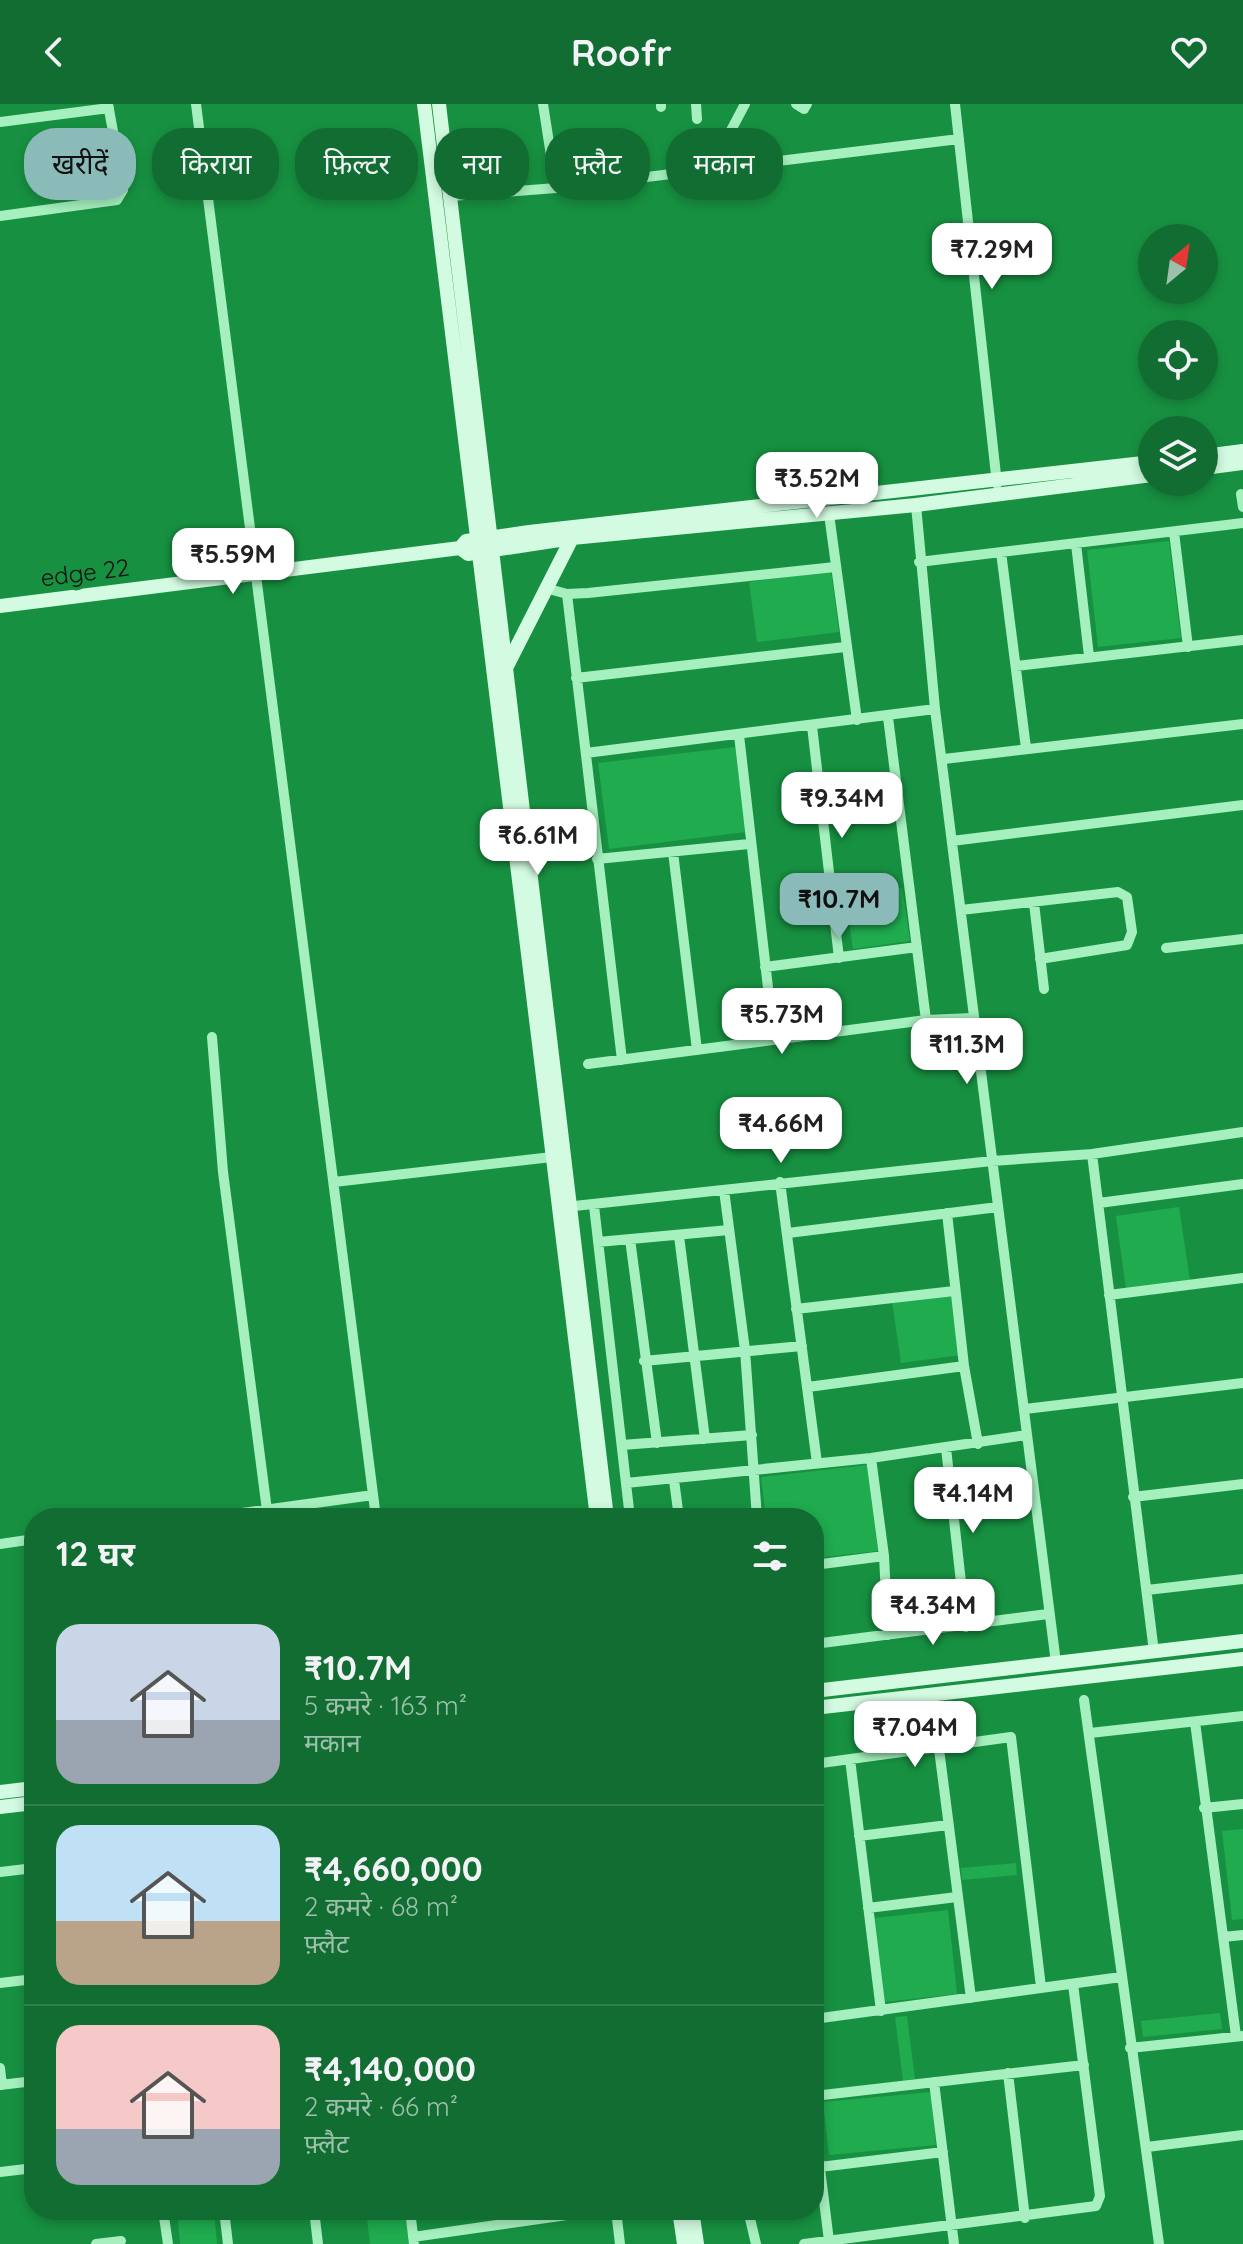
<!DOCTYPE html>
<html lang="hi">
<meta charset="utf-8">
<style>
body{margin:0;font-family:Quicksand,"Noto Sans Devanagari",sans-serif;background:#1a7239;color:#f1f3f6;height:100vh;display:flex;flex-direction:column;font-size:30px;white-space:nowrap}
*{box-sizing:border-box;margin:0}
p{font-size:26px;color:#9cc0ab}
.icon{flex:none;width:44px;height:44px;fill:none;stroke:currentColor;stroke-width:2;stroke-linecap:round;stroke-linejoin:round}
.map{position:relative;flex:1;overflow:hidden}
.panel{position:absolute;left:24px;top:1404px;width:800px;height:712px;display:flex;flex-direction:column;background:#116d31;border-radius:32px;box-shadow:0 4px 12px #0003}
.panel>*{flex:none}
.top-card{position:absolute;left:24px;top:24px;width:800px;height:72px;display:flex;gap:16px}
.needle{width:52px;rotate:29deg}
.fabs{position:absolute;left:1138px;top:120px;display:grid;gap:16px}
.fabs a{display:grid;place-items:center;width:80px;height:80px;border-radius:50%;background:#116d31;box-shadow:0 4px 12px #0003;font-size:40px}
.price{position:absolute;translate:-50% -68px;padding:0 18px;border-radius:16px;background:#fff;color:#222;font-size:26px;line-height:52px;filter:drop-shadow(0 2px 4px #0008)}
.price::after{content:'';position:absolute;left:50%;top:48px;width:24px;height:18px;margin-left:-12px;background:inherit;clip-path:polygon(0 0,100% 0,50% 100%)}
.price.on{background:#8bbbb9;color:#111}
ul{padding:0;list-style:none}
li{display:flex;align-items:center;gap:24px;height:200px;padding:0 32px}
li+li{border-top:2px solid #30804d}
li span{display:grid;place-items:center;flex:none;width:224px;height:160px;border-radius:24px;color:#555}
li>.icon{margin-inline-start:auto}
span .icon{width:96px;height:96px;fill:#fffc;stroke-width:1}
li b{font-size:34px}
h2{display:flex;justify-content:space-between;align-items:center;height:96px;padding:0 32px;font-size:34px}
.chip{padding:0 28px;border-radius:32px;background:#116d31;box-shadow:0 4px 12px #0003;font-size:28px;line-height:72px}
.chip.on{background:#8bbbb9;color:#111}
header{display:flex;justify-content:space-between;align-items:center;height:104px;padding:0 32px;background:#116d31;font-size:36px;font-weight:700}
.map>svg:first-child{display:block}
</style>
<header><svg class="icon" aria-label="back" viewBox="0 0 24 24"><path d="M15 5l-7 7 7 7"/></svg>Roofr<svg class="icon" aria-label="heart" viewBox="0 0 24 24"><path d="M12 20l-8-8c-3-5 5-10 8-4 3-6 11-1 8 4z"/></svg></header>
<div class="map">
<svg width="1243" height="2140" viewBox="0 0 1243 2140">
<rect width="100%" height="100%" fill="#179141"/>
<!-- green -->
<path fill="#1fab4e" d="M1169 437 1181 534 1098 543 1087 446Z
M831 467 839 528 757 538 749 478Z
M735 643 746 728 609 745 598 659Z
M902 784 910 837 853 845 845 792Z
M1179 1103 1190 1176 1126 1185 1116 1112Z
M952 1189 961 1251 901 1259 892 1197Z
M867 1361 878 1447 814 1454V1414H766L761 1373Z
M1243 1725V1815L1232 1816 1222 1727Z
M1016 1759 1017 1771 962 1776 961 1764Z
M948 1806 957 1890 885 1898 875 1814Z
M1220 1909 1222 1925 1143 1933 1141 1917Z
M907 1912 915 1975 903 1977 895 1913Z
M931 1988 936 2041 829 2051 823 1998Z
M177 2106H214L217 2140H180Z
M366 2106H408L411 2140H370Z"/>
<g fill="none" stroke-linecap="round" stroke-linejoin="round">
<!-- street -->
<path stroke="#a5f0be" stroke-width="10" d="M196 0 376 1414
M543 0 556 84
M661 0V3
M696 0 697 15
M796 0 804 5 807 0
M955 0 997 380
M0 18 109 4
M711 64 745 0
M451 92 556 84 959 35
M0 112 117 96 123 86 122 77 108 0
M1241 390 1243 403
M916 401 935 605 1056 1559
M829 410 857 616
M1174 428 1188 543
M1076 440 1089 552
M1001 448 1026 644
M919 458 1243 419
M549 485 567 490 588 489 835 463
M567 490 622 956
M1016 562 1243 536
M576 574 845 543
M888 613 926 916
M812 622 839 854
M739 631 774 936
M586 649 935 605
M944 655 1243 620
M952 737 1243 701
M673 748 697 946
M597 755 749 740
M1034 799 1044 885
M961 806 1118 788 1127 793 1132 828 1127 841 1040 855
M1166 844 1243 835
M765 863 917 843
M212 933 223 1068 268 1414
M588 960 926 916 973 914
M1092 1050 1154 1548
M334 1078 552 1053
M780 1078 817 1359
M724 1086 745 1246 757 1414
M1099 1099 1243 1080
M594 1102 630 1414
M565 1103 992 1057 1092 1050 1243 1028
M947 1109 964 1262 978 1340
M788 1129 998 1103
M679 1132 705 1335
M630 1135 657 1339
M598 1138 729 1126
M1109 1191 1243 1174
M796 1205 954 1187
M644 1257 802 1242
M808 1283 964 1262
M1025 1305 1243 1279
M622 1341 752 1331
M946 1344 966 1523
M871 1354 884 1452 888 1531
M674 1376 679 1414
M626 1379 871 1354 1026 1331
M1133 1393 1243 1380
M206 1414 373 1391
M0 1440 34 1435
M814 1461 884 1452
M1147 1486 1243 1475
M814 1540 1048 1510
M1084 1596 1159 2140
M1195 1618 1236 1932
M1090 1629 1243 1612
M939 1645 971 1894
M850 1655 881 1907
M814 1660 1011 1633 1041 1883
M1204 1704 1243 1700
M859 1732 948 1721
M0 1768 34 1764
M868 1804 957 1793
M1223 1833 1243 1831
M0 1879 34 1875
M814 1915 1121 1873
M1130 1944 1243 1932
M0 1964 2 1981
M1008 1969 1025 2114
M934 1978 954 2140
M0 1981 34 1977
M814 1992 1084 1961
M814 2016 829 2137
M1147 2043 1243 2031
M820 2063 943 2048
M0 2068 34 2064
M163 2106 168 2140
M224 2106 228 2140
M314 2106 318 2140
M410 2106 414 2140
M616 2106 620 2140
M748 2106 756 2140
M413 2133 602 2106
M96 2140 121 2137
M804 2140 1096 2102 1100 2092 1073 1880"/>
<!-- secondary -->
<path stroke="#d3fbe1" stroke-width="14" d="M424 0 597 1414
M439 0 607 1414
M1204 352 1243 347
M1204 364 1243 359
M460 444 466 437 529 428 1152 358
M460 444 468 450 572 434 916 401 1152 371
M0 502 460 444
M507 562 572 434
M814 1587 1243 1537
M814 1604 1243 1555
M0 1688 34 1684
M0 1703 34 1699
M679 2106 684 2140
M692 2106 697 2140"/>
</g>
<g text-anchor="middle" stroke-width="7" stroke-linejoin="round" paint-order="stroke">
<!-- street labels -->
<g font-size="24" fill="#111" stroke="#179141">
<text transform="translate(85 469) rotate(-7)" y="8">edge 22</text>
</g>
</g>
</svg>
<div class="fabs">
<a><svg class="needle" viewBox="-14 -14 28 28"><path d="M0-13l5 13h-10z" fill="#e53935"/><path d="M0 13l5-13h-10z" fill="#9cc0ab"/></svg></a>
<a><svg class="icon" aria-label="locate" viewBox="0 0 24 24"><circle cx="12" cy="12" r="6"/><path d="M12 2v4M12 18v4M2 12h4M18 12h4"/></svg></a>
<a><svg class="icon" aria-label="layers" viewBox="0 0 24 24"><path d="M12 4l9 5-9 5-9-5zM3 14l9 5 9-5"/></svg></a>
</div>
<b class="price" style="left:992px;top:187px">₹7.29M</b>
<b class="price" style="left:817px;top:416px">₹3.52M</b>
<b class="price" style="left:233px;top:492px">₹5.59M</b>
<b class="price" style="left:842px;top:736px">₹9.34M</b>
<b class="price" style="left:538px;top:773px">₹6.61M</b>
<b class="price on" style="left:839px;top:837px">₹10.7M</b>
<b class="price" style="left:782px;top:952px">₹5.73M</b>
<b class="price" style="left:967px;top:982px">₹11.3M</b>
<b class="price" style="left:781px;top:1061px">₹4.66M</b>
<b class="price" style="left:973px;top:1431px">₹4.14M</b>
<b class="price" style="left:933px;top:1543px">₹4.34M</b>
<b class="price" style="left:915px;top:1665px">₹7.04M</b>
<div class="top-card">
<a class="chip on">खरीदें</a>
<a class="chip">किराया</a>
<a class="chip">फ़िल्टर</a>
<a class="chip">नया</a>
<a class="chip">फ़्लैट</a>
<a class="chip">मकान</a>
</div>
<section class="panel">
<h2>12 घर<svg class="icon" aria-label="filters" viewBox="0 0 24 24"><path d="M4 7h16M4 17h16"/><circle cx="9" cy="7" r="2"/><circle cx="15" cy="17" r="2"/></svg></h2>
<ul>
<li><span style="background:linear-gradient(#c9d6e8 60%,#9aa5b1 0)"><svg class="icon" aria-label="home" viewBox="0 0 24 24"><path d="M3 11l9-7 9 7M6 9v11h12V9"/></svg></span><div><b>₹10.7M</b><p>5 कमरे · 163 m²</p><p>मकान</p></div></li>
<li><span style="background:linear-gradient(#bfe0f5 60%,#b9a48a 0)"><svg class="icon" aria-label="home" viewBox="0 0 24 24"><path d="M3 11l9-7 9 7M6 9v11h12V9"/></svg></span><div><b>₹4,660,000</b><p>2 कमरे · 68 m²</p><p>फ़्लैट</p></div></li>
<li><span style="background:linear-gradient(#f6c9c9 65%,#9aa5b1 0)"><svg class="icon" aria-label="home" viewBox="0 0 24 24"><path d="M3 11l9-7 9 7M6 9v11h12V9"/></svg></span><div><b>₹4,140,000</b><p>2 कमरे · 66 m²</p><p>फ़्लैट</p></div></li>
</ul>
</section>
</div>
